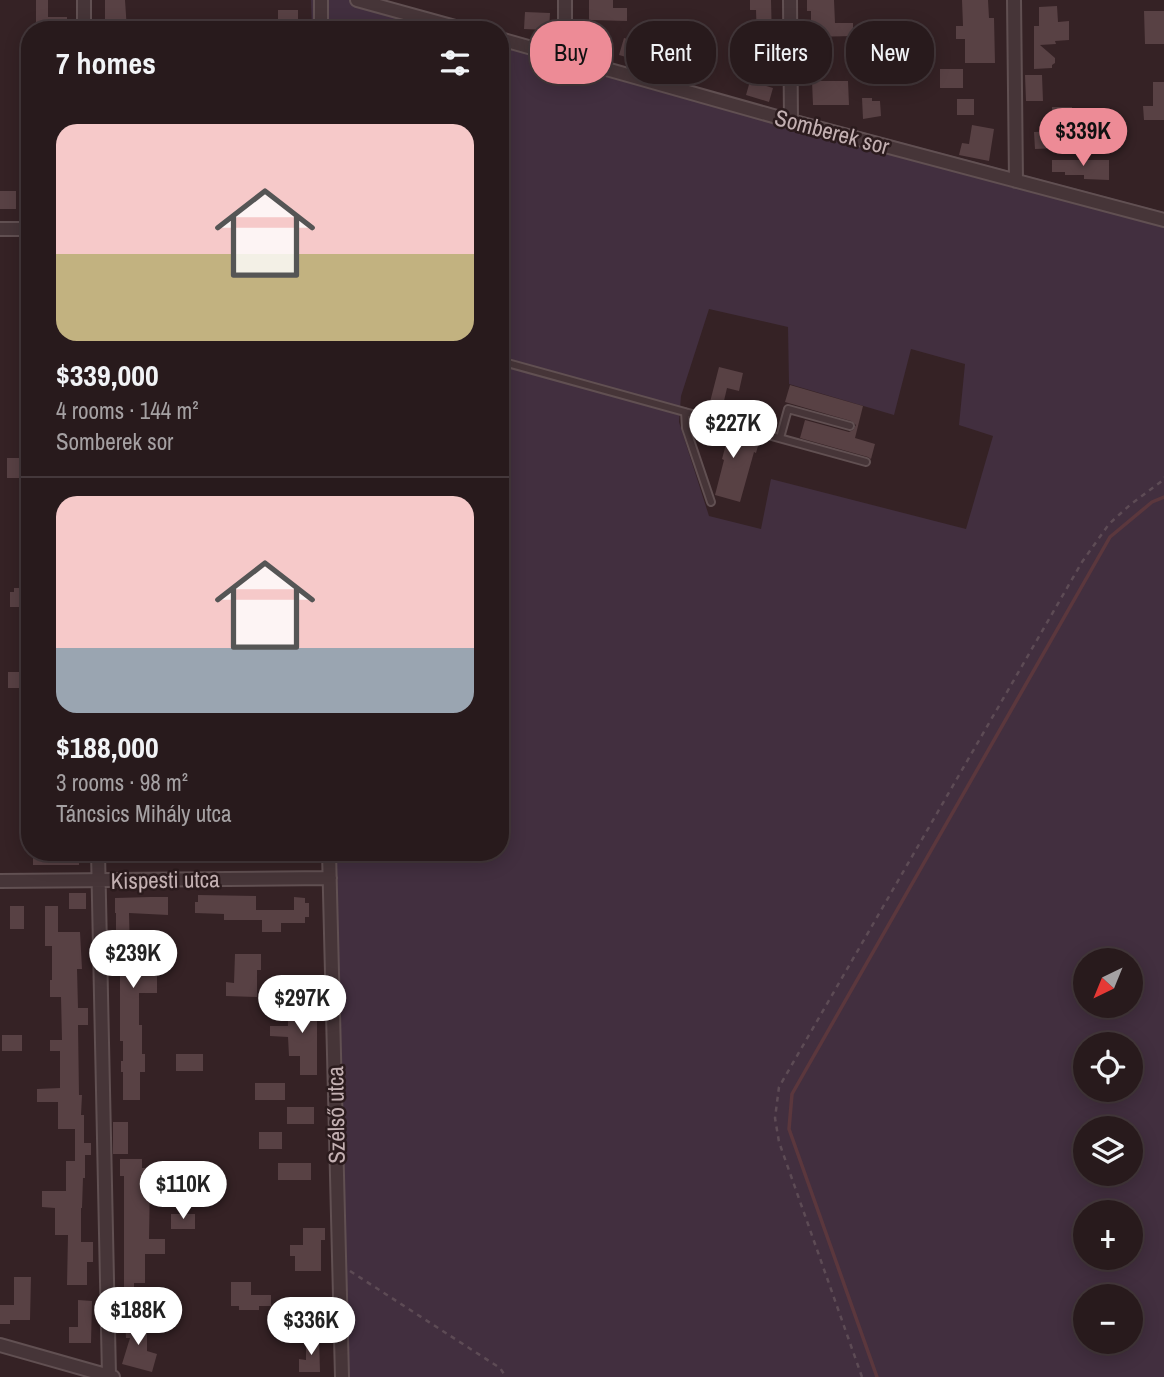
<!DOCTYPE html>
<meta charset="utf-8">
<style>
body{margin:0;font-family:"Archivo Narrow",sans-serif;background:#302325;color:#f1f3f6;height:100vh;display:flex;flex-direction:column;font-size:26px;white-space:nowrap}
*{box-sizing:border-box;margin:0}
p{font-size:23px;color:#a5a1a3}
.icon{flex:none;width:38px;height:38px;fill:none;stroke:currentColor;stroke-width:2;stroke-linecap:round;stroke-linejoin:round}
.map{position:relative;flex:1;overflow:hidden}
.sheet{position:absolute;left:21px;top:21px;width:488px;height:840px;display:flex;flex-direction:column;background:#281a1c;border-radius:28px;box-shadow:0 4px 18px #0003,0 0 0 2px #44383b}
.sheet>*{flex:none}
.banner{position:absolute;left:530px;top:21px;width:528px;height:63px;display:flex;gap:14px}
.needle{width:46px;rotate:223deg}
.tools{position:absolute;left:1073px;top:948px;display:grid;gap:14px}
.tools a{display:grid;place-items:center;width:70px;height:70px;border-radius:50%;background:#281a1c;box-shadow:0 4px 18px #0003,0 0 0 2px #44383b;font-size:35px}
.price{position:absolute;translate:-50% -60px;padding:0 16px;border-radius:24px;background:#fff;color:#222;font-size:23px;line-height:46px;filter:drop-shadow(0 2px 4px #0008)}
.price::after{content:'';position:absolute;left:50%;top:42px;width:21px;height:16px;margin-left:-10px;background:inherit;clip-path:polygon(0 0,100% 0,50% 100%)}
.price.current{background:#ed8b96;color:#111}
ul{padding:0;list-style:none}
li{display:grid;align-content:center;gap:14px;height:371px;padding:0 35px}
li+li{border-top:2px solid #44383b}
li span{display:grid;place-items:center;height:217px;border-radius:21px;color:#555}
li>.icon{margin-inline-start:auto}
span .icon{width:126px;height:126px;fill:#fffc;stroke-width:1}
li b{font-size:30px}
h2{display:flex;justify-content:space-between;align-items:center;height:84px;padding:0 35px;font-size:30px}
.pill{padding:0 24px;border-radius:28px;background:#281a1c;box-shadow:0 4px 18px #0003,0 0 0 2px #44383b;font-size:24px;line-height:63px}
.pill.current{background:#ed8b96;color:#111}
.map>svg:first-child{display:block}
</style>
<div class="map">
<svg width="1164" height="1377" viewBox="0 0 1164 1377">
<rect width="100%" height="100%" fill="#352225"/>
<!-- green -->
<path fill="#422f3f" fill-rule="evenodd" d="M311 0H377L478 30H312Z
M501 36 1164 212V1377H335V1302L327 852H500ZM709 309 788 327 789 384 894 415 911 349 965 364 959 425 993 436 966 529 771 479 761 529 709 516 679 422 681 396ZM1085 961H1130V1006H1085ZM1085 1045H1130V1090H1085ZM1085 1129H1130V1174H1085ZM1085 1213H1130V1258H1085ZM1085 1297H1130V1342H1085Z"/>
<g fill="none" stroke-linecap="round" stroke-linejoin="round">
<!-- stream -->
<path stroke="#5b373d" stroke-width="3.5" d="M877 1377 789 1129 792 1094 1110 537 1152 502 1164 497"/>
</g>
<!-- building -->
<path fill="#584144" d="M36 0H48V17H67V30H36Z
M105 0H125L127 30H105Z
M589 0H613V8H627V21L589 20Z
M750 0H771L772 40 757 41 756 10H750Z
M807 0H834L835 23H853V36L811 37V11H807Z
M962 0H988L989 18H994L995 63H965V39H956V26H963Z
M1057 6 1058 22 1069 21V40L1055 41 1056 44 1040 45 1055 58V63L1052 65V68L1034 69V26H1039V7Z
M278 10H298V30H278Z
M1144 11H1164V44H1145Z
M525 12 550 13 549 30 524 29Z
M624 38 658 47 654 65 619 55Z
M686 54H703V75H686Z
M940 69H963V88H940Z
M1025 75H1042L1043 101H1026Z
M750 81 773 88 769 102 746 95Z
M812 81H848L849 105H813Z
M1153 82H1164V120H1144L1143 106H1153Z
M862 98H872V101H880L881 116 863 119Z
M957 99H974V115H957Z
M1052 107H1072L1073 124 1052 125Z
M972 125 994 129 989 161 959 155 962 143 969 144Z
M1058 131V148L1035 149 1034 132Z
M1052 160H1109V180L1084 179V175H1065V172H1052Z
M0 191H16V209H0Z
M719 367 743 373 739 391 727 388 723 405 710 402Z
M790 385 863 406 855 438 875 444 871 459 868 457 800 438 805 420 849 432 853 430 856 425 851 421 785 402Z
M704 423 760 439 756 453 754 452 740 502 715 495 724 460 722 459 726 444 700 436Z
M7 458H30V478H7Z
M14 588H30V607H10V592H14Z
M8 672H30V688H8Z
M33 852H79V865H33Z
M69 893H86V909H69Z
M198 895 256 896V910H294V897L305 898V903H309V917H305V923H281V932H262V920H224V914L195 913V902H198Z
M150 897H168V915L129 913 130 957H139V976H157V993H139V1025H142V1054H145V1072H140V1100H123V1072H121V1061H123V1041H120V970H116V913H115V898Z
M10 906H24V929H10Z
M45 906H58V932H80L82 969H77L78 1008H88V1025H78L79 1095H82L81 1115H84V1143H91V1155H85V1178H83L82 1208H81V1242H93V1262H87V1285H67L68 1235H55V1208L42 1207V1191H66V1161H75V1129H58V1102H37V1089L60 1088V1051H50V1040H62L61 997H50V980H52V946H45Z
M235 954H261V970H257V997L226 996V982L234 983Z
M298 1002H317V1075H300V1056H289L288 1037 270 1036V1026H288V1006H298Z
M2 1035H22V1051H2Z
M176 1054H203V1071H176Z
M255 1083H285V1100H255Z
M287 1107H314V1124H287Z
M113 1122H128V1154H113Z
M259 1132H282V1149H259Z
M120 1159H142V1168H179V1179H150L149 1239H165V1254H145V1283H134V1313H117V1297H124V1176H120Z
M278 1163H311V1180H278Z
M171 1214H195V1229H171Z
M303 1228H325V1240H321V1271H295V1256H290V1245H303Z
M14 1277H31L30 1320H10V1324H0V1305H14Z
M231 1282H251V1295H271V1306H259V1310H239V1306H231Z
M296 1298H321V1311H296Z
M78 1300 92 1301 91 1343H69V1327H78Z
M147 1320V1351L157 1354 152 1372 122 1364 130 1338H126L125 1321Z
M306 1338H319L320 1372H299V1359L306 1360Z"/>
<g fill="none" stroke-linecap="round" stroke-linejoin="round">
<defs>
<path id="lane" d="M500 361 866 462
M685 412 686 428 711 502
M780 438 788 409 850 426"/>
<path id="street" d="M84 0V30
M321 0V30
M357 0 466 30
M565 0V57
M790 0 791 121
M1014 0 1016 181
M500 39 791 121 1164 220
M0 229H30
M98 852 109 1376
M329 852 342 1377
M0 881 330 878
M0 1345 113 1377"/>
</defs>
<!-- lane casing -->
<use href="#lane" stroke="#615052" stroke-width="10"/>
<!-- street casing -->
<use href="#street" stroke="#615052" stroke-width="16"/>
<!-- path -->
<path stroke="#5d4b55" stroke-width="2.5" stroke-dasharray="5 5" stroke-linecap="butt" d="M350 1271 500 1368 506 1377
M862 1377 779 1142 775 1118 779 1087 1082 562 1109 524 1131 504 1162 481 1164 477"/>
<!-- lane -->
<use href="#lane" stroke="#463538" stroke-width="6"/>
<!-- street -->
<use href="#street" stroke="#463538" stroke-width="12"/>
</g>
<g text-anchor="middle" stroke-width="5" stroke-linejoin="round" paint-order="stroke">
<!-- street labels -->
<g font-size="23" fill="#c3b0b2" stroke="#2b1b1d">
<text transform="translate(832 132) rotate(15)" y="8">Somberek sor</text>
<text transform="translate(165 880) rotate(-1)" y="8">Kispesti utca</text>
<text transform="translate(336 1115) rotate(-91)" y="8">Szélső utca</text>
</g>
</g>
</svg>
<div class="tools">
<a><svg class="needle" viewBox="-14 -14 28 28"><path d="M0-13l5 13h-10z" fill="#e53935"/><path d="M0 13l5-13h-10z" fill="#a5a1a3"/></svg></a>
<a><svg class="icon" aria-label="locate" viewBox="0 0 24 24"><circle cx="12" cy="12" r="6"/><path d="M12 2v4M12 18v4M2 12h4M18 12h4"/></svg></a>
<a><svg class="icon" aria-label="layers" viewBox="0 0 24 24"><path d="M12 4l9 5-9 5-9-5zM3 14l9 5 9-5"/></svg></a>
<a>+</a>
<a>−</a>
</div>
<b class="price current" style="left:1083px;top:168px">$339K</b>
<b class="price" style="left:733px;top:460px">$227K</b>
<b class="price" style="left:133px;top:990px">$239K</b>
<b class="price" style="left:302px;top:1035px">$297K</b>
<b class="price" style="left:183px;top:1221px">$110K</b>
<b class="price" style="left:138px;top:1347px">$188K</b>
<b class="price" style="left:311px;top:1357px">$336K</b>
<div class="banner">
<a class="pill current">Buy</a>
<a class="pill">Rent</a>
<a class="pill">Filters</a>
<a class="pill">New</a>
</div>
<section class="sheet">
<h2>7 homes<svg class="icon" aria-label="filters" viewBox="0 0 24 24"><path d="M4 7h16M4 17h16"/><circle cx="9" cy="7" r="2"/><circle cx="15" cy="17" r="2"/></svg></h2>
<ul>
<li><span style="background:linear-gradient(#f6c9c9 60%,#c2b280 0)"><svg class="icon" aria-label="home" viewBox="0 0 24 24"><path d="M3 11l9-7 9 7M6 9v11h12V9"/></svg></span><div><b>$339,000</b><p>4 rooms · 144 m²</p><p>Somberek sor</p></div></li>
<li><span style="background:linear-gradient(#f6c9c9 70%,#9aa5b1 0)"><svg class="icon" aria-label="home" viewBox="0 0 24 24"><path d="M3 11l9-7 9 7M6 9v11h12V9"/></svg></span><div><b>$188,000</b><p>3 rooms · 98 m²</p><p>Táncsics Mihály utca</p></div></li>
</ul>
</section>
</div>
